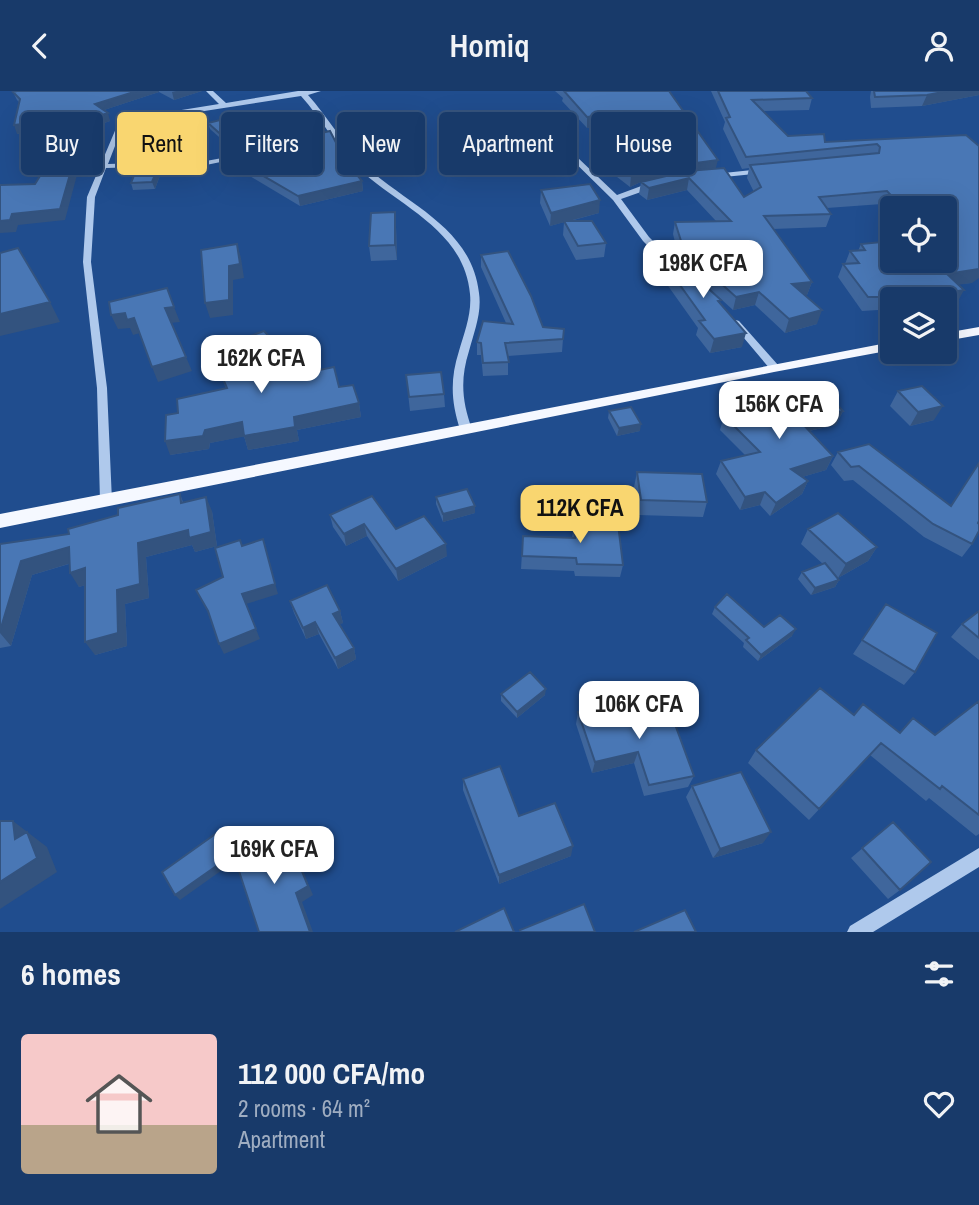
<!DOCTYPE html>
<meta charset="utf-8">
<style>
body{margin:0;font-family:"Archivo Narrow",sans-serif;background:#254572;color:#f1f3f6;height:100vh;display:flex;flex-direction:column;font-size:26px;white-space:nowrap}
*{box-sizing:border-box;margin:0}
p{font-size:23px;color:#9fadc1}
.icon{flex:none;width:38px;height:38px;fill:none;stroke:currentColor;stroke-width:2;stroke-linecap:round;stroke-linejoin:round}
.map{position:relative;height:841px;overflow:hidden}
.panel{display:flex;flex-direction:column;background:#183a6a;flex:1}
.panel>*{flex:none}
.guide{position:absolute;left:21px;top:21px;width:938px;height:63px;display:flex;gap:14px}
.fabs{position:absolute;left:880px;top:105px;display:grid;gap:14px}
.fabs a{display:grid;place-items:center;width:77px;height:77px;border-radius:7px;background:#183a6a;box-shadow:0 7px 28px #0002,0 0 0 2px #36547e;font-size:35px}
.price{position:absolute;translate:-50% -60px;padding:0 16px;border-radius:14px;background:#fff;color:#222;font-size:23px;line-height:46px;filter:drop-shadow(0 2px 4px #0008)}
.price::after{content:'';position:absolute;left:50%;top:42px;width:21px;height:16px;margin-left:-10px;background:inherit;clip-path:polygon(0 0,100% 0,50% 100%)}
.price.current{background:#f9d670;color:#111}
ul{padding:0;list-style:none}
li{display:flex;align-items:center;gap:21px;height:175px;padding:0 21px}
li+li{border-top:2px solid #36547e}
li span{display:grid;place-items:center;flex:none;width:196px;height:140px;border-radius:7px;color:#555}
li>.icon{margin-inline-start:auto}
span .icon{width:84px;height:84px;fill:#fffc;stroke-width:1}
li b{font-size:30px}
h2{display:flex;justify-content:space-between;align-items:center;height:84px;padding:0 21px;font-size:30px}
.chip{padding:0 24px;border-radius:7px;background:#183a6a;box-shadow:0 7px 28px #0002,0 0 0 2px #36547e;font-size:24px;line-height:63px}
.chip.current{background:#f9d670;color:#111}
header{display:flex;justify-content:space-between;align-items:center;height:91px;padding:0 21px;background:#183a6a;font-size:32px;font-weight:600}
.map>svg:first-child{display:block}
</style>
<header><svg class="icon" aria-label="back" viewBox="0 0 24 24"><path d="M15 5l-7 7 7 7"/></svg>Homiq<svg class="icon" aria-label="person" viewBox="0 0 24 24"><circle cx="12" cy="8" r="4"/><path d="M4 21q1-7 8-7t8 7"/></svg></header>
<div class="map">
<svg width="979" height="841" viewBox="0 0 979 841">
<rect width="100%" height="100%" fill="#204d8e"/>
<g fill="none" stroke-linecap="round" stroke-linejoin="round">
<!-- minor -->
<path fill="#afc9ec" fill-rule="evenodd" d="M206 0H213L226 12 298 0H321L308 4C327 25 341 50 361 71 404 113 471 134 479 202 482 222 474 241 469 260 460 288 462 311 472 338L470 341H462L460 338C451 311 450 288 459 260 464 242 472 223 470 203 464 138 399 116 357 76 336 55 321 27 301 5L140 30 122 37 108 73 206 70 260 60 264 62 206 74 106 77 95 106 91 171 107 297 112 410 110 413H102L100 410 97 297 83 171 87 106 117 35 138 26 219 13Z
M557 47 617 104 652 91H658V95L621 108 649 146 669 166V170H663L643 150 613 109 554 51V47Z
M762 78 766 80 765 82 714 87 710 85 714 83Z
M736 229 739 230 778 274V278H770L733 234 731 232Z
M979 757V776L873 841H847L850 835Z"/>
<!-- major -->
<path fill="#f5f8ff" fill-rule="evenodd" d="M979 236V244L945 250V242Z
M892 251V259L774 281 0 437V423Z"/>
</g>
<!-- wall -->
<path fill="#3f669c" d="M17 0H202L174 9 159 1 104 19 110 30 70 44 67 37 17 43 19 11 17 9 13 1Z
M555 0H669L716 77 744 106 754 101 747 87 749 77 742 78 723 38 725 31 711 0H806L812 7 809 19 763 20 788 45 825 51 966 44 972 192 958 193 957 212 892 208V232H889L878 219 862 220 838 186 843 173H845L850 160H858L861 153 945 170V117H892V124L882 113 827 117 831 123 826 136 773 138 812 191 807 204H804L817 233 785 242 755 214 733 219 676 167 677 159 673 143 675 131 716 130 687 99 647 109 639 103 641 91 630 96 608 79 609 68 623 66 625 60 596 36 587 37 562 10 563 7Z
M871 0H979V4L922 15 871 17 870 6Z
M208 32 253 41 318 35 320 42 345 69 362 90 363 100 300 115 243 81 241 72 246 70 243 61 237 62 210 38Z
M145 46 169 58 165 69 145 70 140 57Z
M160 72 162 79 155 98 133 99 131 92Z
M541 99 599 122 570 130 606 152 604 166 576 169 563 144 564 131 550 135 540 112Z
M396 135 397 169 371 170 369 155Z
M654 158 720 212 742 256 710 262 696 244 698 237 651 171Z
M481 164 543 236 563 248 562 261 508 265V284L483 285 481 264H477V251L506 232 481 176Z
M245 247 275 252 310 281 339 296 359 312 361 326 297 339 299 350 248 359 244 345 210 352 209 358 170 364 178 322 226 298 221 283 259 272 249 260Z
M406 284 444 303 445 316 410 320Z
M780 298 843 320 836 334 809 340 833 365 826 379 802 386 808 390 802 403 770 425 760 414 740 419 716 383 721 370 745 364 720 339 724 325 778 305Z
M898 300 934 329 910 335 890 315Z
M609 320 640 340 617 345 608 327Z
M838 361 972 453 962 466 924 446 853 389 844 390 831 374Z
M637 381 707 411 703 426 638 424 634 396Z
M180 403 183 411 212 420 217 455 195 461 192 454 146 466 149 507 125 513 127 555 95 564 85 494 79 496 69 473 32 484 11 555 0 557V453L69 443 118 424Z
M436 406 475 422 443 431 436 413Z
M330 424 396 438 447 465 398 490 367 445 346 455 333 436Z
M574 433 623 474 620 486 575 485 574 480 521 478 523 445 572 447Z
M808 438 877 456 868 470 838 487 839 489 835 496 811 504 798 488 802 481 823 473 801 453Z
M290 510 340 520 343 532 339 533 354 557 356 568 338 578 319 543 306 548 294 522Z
M886 513 915 581 904 594 853 563Z
M715 516 764 536 792 545 758 570 743 556 744 552 712 523Z
M979 520V569L951 546 962 533Z
M501 603 545 604 517 627 501 610Z
M979 610V743L976 745 929 707 926 710 870 664 809 729 748 672 756 659 854 624 900 642 935 644Z
M578 621 615 626 694 685 688 696 644 705 634 672 592 682 576 633Z
M463 688 519 725 571 765 499 793 463 699Z
M692 695 763 752 713 767 686 706Z
M893 731 900 799 888 808 851 767Z"/>
<!-- shaded-wall -->
<path fill="#33537f" d="M137 0H159V1L98 21 95 13Z
M176 0H202L174 9 172 1Z
M948 0H979V4L922 15 927 4Z
M108 22 110 30 70 44 67 37 17 43 14 34Z
M597 25 596 36 587 37V26Z
M318 35 320 42 237 62 235 56Z
M165 44 169 58 165 69 161 56Z
M77 59 81 69 65 129 18 134 16 141 0 142V130L12 123Z
M718 69 715 80 643 90 630 96 631 85 644 79Z
M160 72 162 79 155 98 152 91Z
M689 87 687 99 647 109 649 97Z
M362 90 363 100 300 115 298 105Z
M600 109 599 122 550 135 551 122Z
M395 121 396 135 397 169 395 154Z
M237 153 241 167 244 187 233 189V224L210 227 205 212 229 175Z
M979 178V187L972 192 940 196 947 183Z
M812 191 807 204 787 206 792 193Z
M964 199 957 212 945 214V208H913Z
M759 201 755 214 733 219 736 206Z
M50 211 60 231 0 245V223Z
M174 216 180 231 170 232 165 217Z
M822 219 817 233 785 242 789 228Z
M125 222 134 227 140 242 133 244 130 237 118 238 111 224Z
M746 242 742 256 710 262 714 248Z
M186 266 192 280 158 291 152 276Z
M359 312 361 326 297 339 299 350 248 359 244 345 294 326Z
M943 315 934 329 910 335 918 321Z
M843 320 836 334 794 343 799 329Z
M242 331 247 345 210 352 209 358 170 364 165 350 205 339Z
M641 333 640 340 617 345 619 337Z
M833 365 826 379 785 391 791 378Z
M808 390 802 403 770 425 776 412Z
M765 401 760 414 740 419 745 406Z
M206 406 212 420 217 455 195 461 192 454 146 466 149 507 125 513 127 555 95 564 85 551 117 499 138 452Z
M475 415V422L443 431V423Z
M364 433 367 445 346 455 344 443Z
M263 448 278 503 246 513 260 548 224 563 219 553 242 503Z
M446 453 447 465 398 490 396 478Z
M69 456 78 470 32 484 11 555 0 542V540L21 470Z
M877 456 868 470 838 487 846 473Z
M85 477 95 491 79 496 70 482Z
M839 489 835 496 811 504 815 497Z
M340 520 343 532 336 535 333 523Z
M315 531 319 543 306 548 303 537Z
M796 538 792 545 758 570 761 564Z
M354 557 356 568 338 578 335 567Z
M546 598 545 604 517 627V621Z
M638 661 634 672 592 682 595 671Z
M13 730 47 756 57 781 0 818V791L15 748Z
M221 739 239 767 180 809 175 804Z
M286 741 291 751 313 804 302 811 313 841H310L296 802Z
M771 741 763 752 713 767 720 758Z
M573 755 571 765 499 793V784Z"/>
<!-- building -->
<path fill="#4977b5" stroke="#33537f" stroke-width="2" d="M17 0H137L95 13 108 22 66 36 69 28 14 34 20 8 13 1Z
M564 0H669L718 69 644 79 631 85 609 68 629 65 624 60 637 58 597 25 587 26Z
M718 0H806L812 7 752 9 788 45 824 43 825 51 966 44 979 55V178L947 183 964 199 913 208H892V216L884 206H868L843 173 859 172 850 160 865 159 861 153 892 150V170H945V117H903L887 100 819 106 831 123 764 125 812 191 792 193 822 219 789 228 759 201 736 206 678 154 682 153 675 131 731 130 689 87 649 97 641 91 687 80 724 77 744 106 761 96 750 74 879 62 880 56 877 53 746 66 726 27 730 26Z
M874 0H948L927 4 875 6Z
M236 25 253 41 309 28 318 35 235 56 208 32Z
M330 40 345 69 362 90 298 105 241 72 252 69 243 60Z
M165 44 161 56 140 57 145 46Z
M77 59 60 118 12 123 10 129 0 130V94L35 93 53 64Z
M139 72H160L152 91 131 92Z
M590 93 600 109 551 122 541 99Z
M395 121V154L369 155 371 122Z
M564 130H592L606 152 578 155Z
M237 153 240 173 229 175V209L205 212 201 159Z
M18 157 50 211 0 223V162Z
M663 157 721 209 718 210 746 242 714 248 699 230 705 229 654 158Z
M508 160 531 205 543 236 564 238 563 248 505 252 509 271 483 272 481 252 477 251 483 230 513 233 481 164Z
M167 197 174 216 165 217 186 266 152 276 134 227 127 229 125 222 111 224 109 211Z
M264 240 275 252 288 248 310 281 334 276 339 296 353 294 359 312 294 326 295 336 244 345 242 331 205 339 203 345 165 350 166 324 178 322 177 308 227 297 221 283 264 271 245 247Z
M441 281 444 303 409 306 406 284Z
M817 291 843 320 799 329 833 365 791 378 808 390 776 412 765 401 745 406 721 370 760 361 724 325 784 303 780 298Z
M922 295 943 315 918 321 898 300Z
M631 316 641 333 619 337 609 320Z
M869 353 951 415 979 372V430L978 432 979 433V440L972 453 933 433 859 375 851 376 838 361Z
M637 381 702 383 707 411 641 409Z
M467 398 475 415 443 423 436 406Z
M180 403 181 412 206 406 211 441 189 447 188 439 138 452 140 493 117 499 118 542 85 551V477L70 482 69 456 21 470 0 540V453L69 443 68 438 118 424V417Z
M372 405 396 438 424 425 446 453 396 478 364 433 344 443 330 424Z
M838 422 877 456 846 473 808 438Z
M574 433H618L623 474 577 473 576 467 522 465 523 445 575 447Z
M263 448 275 493 242 503 256 538 219 553 208 520 196 499 223 486 215 457 240 449 242 455Z
M825 472 839 489 815 497 802 481Z
M327 494 340 520 333 523 354 557 335 567 315 531 303 537 290 510Z
M727 503 764 536 780 524 796 538 761 564 746 549 749 547 715 516Z
M886 513 937 542 915 581 862 549Z
M979 520V547L962 533Z
M530 581 546 598 517 621 501 603Z
M820 597 854 624 863 613 900 642 913 627 935 644 979 610V724L942 695 940 698 881 652 819 718 756 659Z
M611 614 615 626 669 617 694 685 649 694 638 661 595 671 578 621Z
M500 675 519 725 555 712 573 755 499 784 463 688Z
M741 681 771 741 720 758 692 695Z
M0 730H13L15 748 27 741 37 767 0 791Z
M893 731 931 771 900 799 862 757Z
M221 739 235 762 175 804 162 781Z
M286 741 308 795 296 802 310 841H259L235 768Z
M584 813 595 841H521L520 839Z
M504 817 514 841H455Z
M685 819 696 841H634Z"/>
</svg>
<div class="fabs">
<a><svg class="icon" aria-label="locate" viewBox="0 0 24 24"><circle cx="12" cy="12" r="6"/><path d="M12 2v4M12 18v4M2 12h4M18 12h4"/></svg></a>
<a><svg class="icon" aria-label="layers" viewBox="0 0 24 24"><path d="M12 4l9 5-9 5-9-5zM3 14l9 5 9-5"/></svg></a>
</div>
<b class="price" style="left:703px;top:209px">198K CFA</b>
<b class="price" style="left:261px;top:304px">162K CFA</b>
<b class="price" style="left:779px;top:350px">156K CFA</b>
<b class="price current" style="left:580px;top:454px">112K CFA</b>
<b class="price" style="left:639px;top:650px">106K CFA</b>
<b class="price" style="left:274px;top:795px">169K CFA</b>
<div class="guide">
<a class="chip">Buy</a>
<a class="chip current">Rent</a>
<a class="chip">Filters</a>
<a class="chip">New</a>
<a class="chip">Apartment</a>
<a class="chip">House</a>
</div>
</div>
<section class="panel">
<h2>6 homes<svg class="icon" aria-label="filters" viewBox="0 0 24 24"><path d="M4 7h16M4 17h16"/><circle cx="9" cy="7" r="2"/><circle cx="15" cy="17" r="2"/></svg></h2>
<ul>
<li><span style="background:linear-gradient(#f6c9c9 65%,#b9a48a 0)"><svg class="icon" aria-label="home" viewBox="0 0 24 24"><path d="M3 11l9-7 9 7M6 9v11h12V9"/></svg></span><div><b>112 000 CFA/mo</b><p>2 rooms · 64 m²</p><p>Apartment</p></div><svg class="icon" aria-label="heart" viewBox="0 0 24 24"><path d="M12 20l-8-8c-3-5 5-10 8-4 3-6 11-1 8 4z"/></svg></li>
</ul>
</section>
